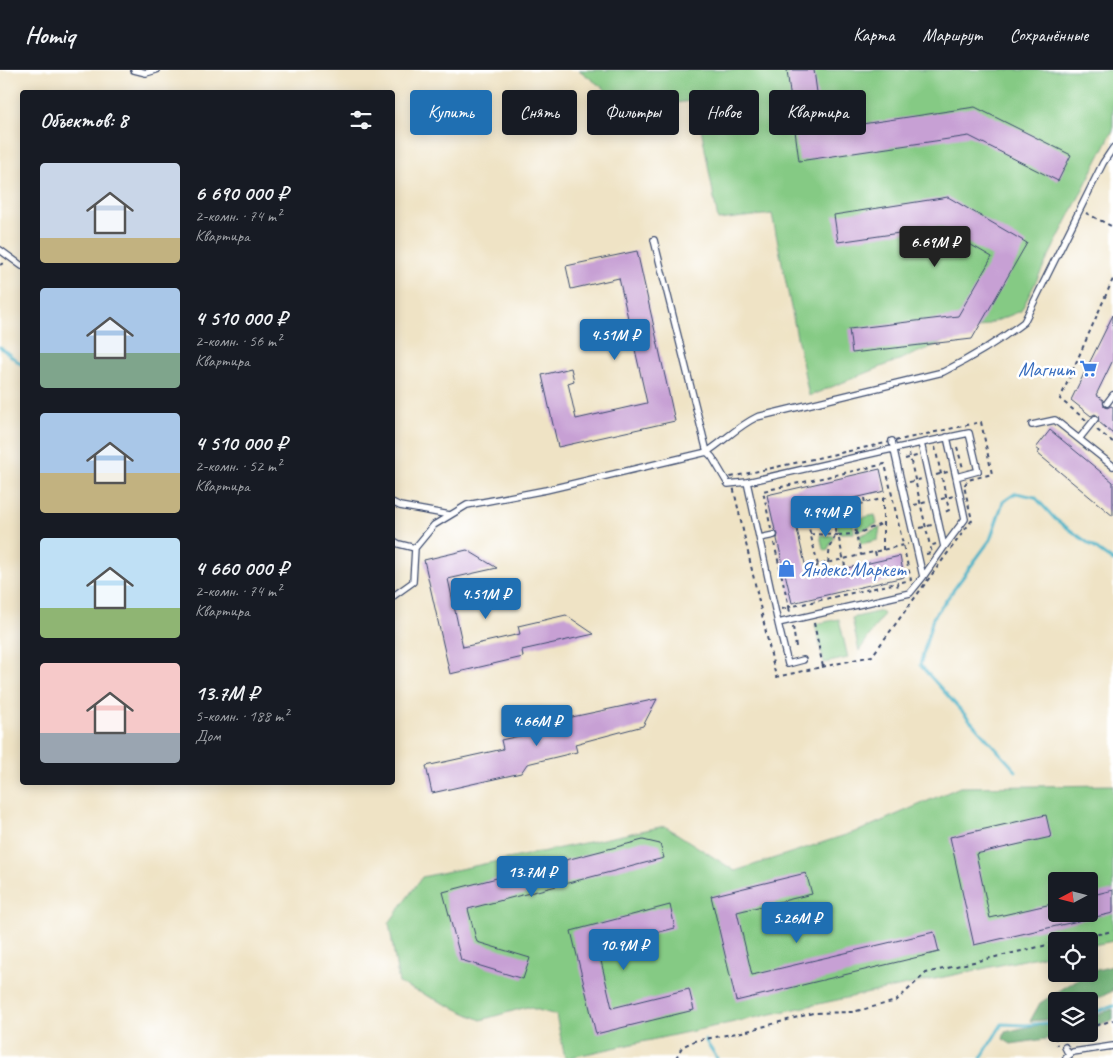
<!DOCTYPE html>
<html lang="ru">
<meta charset="utf-8">
<style>
body{margin:0;font-family:Caveat,sans-serif;background:#242831;color:#f1f3f6;height:100vh;display:flex;flex-direction:column;font-size:19px;white-space:nowrap}
*{box-sizing:border-box;margin:0}
p{font-size:16px;color:#9ea1a6}
.icon{flex:none;width:28px;height:28px;fill:none;stroke:currentColor;stroke-width:2;stroke-linecap:round;stroke-linejoin:round}
.map{position:relative;flex:1;overflow:hidden}
.details{position:absolute;left:20px;top:20px;width:375px;height:695px;display:flex;flex-direction:column;background:#171b24;border-radius:5px;box-shadow:0 2px 12px #0003}
.details>*{flex:none}
.hud{position:absolute;left:410px;top:20px;width:475px;height:45px;display:flex;gap:10px}
.needle{width:32px;rotate:263deg}
.fabs{position:absolute;left:1048px;top:802px;display:grid;gap:10px}
.fabs a{display:grid;place-items:center;width:50px;height:50px;border-radius:5px;background:#171b24;box-shadow:0 2px 12px #0003;font-size:25px}
.price{position:absolute;translate:-50% -42px;padding:0 11px;border-radius:5px;background:#1f6fb2;color:#fff;font-size:16px;line-height:32px;filter:drop-shadow(0 1px 2px #0008)}
.price::after{content:'';position:absolute;left:50%;top:30px;width:15px;height:11px;margin-left:-8px;background:inherit;clip-path:polygon(0 0,100% 0,50% 100%)}
.price.selected{background:#222;color:#fff}
ul{padding:0;list-style:none}
li{display:flex;align-items:center;gap:15px;height:125px;padding:0 20px}
li span{display:grid;place-items:center;flex:none;width:140px;height:100px;border-radius:5px;color:#555}
li>.icon{margin-inline-start:auto}
span .icon{width:60px;height:60px;fill:#fffc;stroke-width:1}
li b{font-size:21px}
h2{display:flex;justify-content:space-between;align-items:center;height:60px;padding:0 20px;font-size:21px}
.chip{padding:0 18px;border-radius:5px;background:#171b24;box-shadow:0 2px 12px #0003;font-size:18px;line-height:45px}
.chip.selected{background:#1f6fb2;color:#fff}
header{display:flex;align-items:center;gap:30px;box-sizing:border-box;height:70px;padding:0 25px;background:#171b24;border-bottom:1px solid #363941}
header strong{font-size:24px}
nav{display:flex;gap:28px;margin-inline-start:auto;font-size:18px}
.map>svg:first-child{display:block}
</style>
<header>
<strong>Homiq</strong>
<nav><a>Карта</a><a>Маршрут</a><a>Сохранённые</a></nav>
</header>
<div class="map">
<svg width="1113" height="988" viewBox="0 0 1113 988">
<rect width="100%" height="100%" fill="#fff"/>
<filter id="ink" filterUnits="userSpaceOnUse"><feTurbulence type="fractalNoise" baseFrequency=".02" numOctaves="2"/><feDisplacementMap in="SourceGraphic" scale="10" xChannelSelector="R" yChannelSelector="G"/><feConvolveMatrix kernelMatrix="1 2 1 2 8 2 1 2 1" color-interpolation-filters="sRGB"/></filter>
<filter id="wash" filterUnits="userSpaceOnUse"><feTurbulence type="fractalNoise" baseFrequency=".0096" numOctaves="4" result="noise"/><feDisplacementMap in="SourceGraphic" scale="20" xChannelSelector="R" yChannelSelector="G"/><feGaussianBlur stdDeviation="1.12" result="paint"/><feColorMatrix in="noise" values="0 0 0 0 0 0 0 0 0 0 0 0 0 0 0 0 0 1.4 0 .05"/><feComposite in="paint" operator="in"/></filter>
<g filter="url(#wash)">
<rect width="100%" height="100%" fill="#efe3c5"/>
<!-- green -->
<path fill="#85ca84" stroke="#507c71" fill-rule="evenodd" d="M579 0H1113V60L1021 241 809 326 772 144 718 150 696 30 632 40Z
M875 445 877 454 857 462 856 449Z
M853 449 854 463H839L836 453Z
M880 457 878 470 861 474 859 466Z
M820 465 834 466 827 481 823 478Z
M881 541 884 544 859 581 852 548Z
M839 549 848 588 824 593 815 554Z
M1113 715V871L1089 876V871H1056V883L567 988H565L556 945 527 937 481 950 399 913 389 853 422 807 665 756 735 801 861 760 960 717ZM1056 811H1089V844H1056Z"/>
<!-- forest -->
<path fill="#6cae72" stroke="#446e68" d="M1113 896V921L1096 929 1089 935V931H1056V949L1030 951 1040 933 1089 902Z
M1113 939V950L1089 958V947Z
M1056 953V964H1067L1053 968 1011 974 1003 969 1005 962 1027 957Z"/>
<g fill="none" stroke-linecap="round" stroke-linejoin="round">
<!-- stream -->
<path stroke="#47b0c5" stroke-width="3" d="M0 277 22 295
M1016 701 920 595 933 548 990 470 1003 432 1016 423 1035 427 1055 449 1113 491
M1089 944 1113 936
M705 970 717 988
M981 988 1002 954 1026 955 1056 952"/>
</g>
<g id="blocks">
<!-- building -->
<path fill="#c7a0d4" d="M787 0H814L822 60 975 37 1071 85 1058 111 969 66 799 91Z
M948 127 1027 173 972 269 852 283 849 259 958 246 992 187 940 157 838 172 834 145Z
M637 181 675 351 558 377 542 305 571 298 574 311 568 313 576 349 647 333 619 208 571 219 566 196Z
M1113 245V290L1096 325 1103 330 1104 336 1107 338 1111 336 1113 337V364L1099 352 1098 346 1095 344 1091 346 1071 330Z
M1050 360 1113 412V446L1037 383 1040 381 1036 378Z
M880 399 885 421 793 442 808 507 900 486 904 507 792 533 777 469 778 464 775 460 767 425Z
M467 480 497 498 448 509 463 577 520 564 518 556 566 545 594 564 522 580 523 587 450 604 424 490Z
M657 629 643 656 575 674 577 682 527 694 521 703 432 723 426 696 503 679 501 670 560 657 558 650Z
M1046 745 1051 767 976 784 990 848 1056 833V844H1089V826L1113 820V843L974 875 950 767Z
M643 770 660 774 664 788 468 839 477 872 530 888 523 909 461 890 443 822Z
M806 803 812 824 737 842 752 905 934 862 939 882 736 931 711 826Z
M670 835 675 858 598 878 612 938 689 919 694 940 596 964 571 861Z"/>
</g>
</g>
<g filter="url(#ink)">
<use href="#blocks" fill-opacity="0" stroke="#3b4a6d" stroke-width="1"/>
<g fill="none" stroke-linecap="round" stroke-linejoin="round">
<defs>
<path id="service" d="M134 0 146 3 156 0
M654 170 707 382 712 387 728 414 747 412
M0 180 22 196
M1107 333 1113 325
M1032 355 1055 350 1113 396
M1079 369 1095 349
M892 371C902 417 913 462 923 507L910 523 778 553 747 412 883 381C912 375 940 369 969 363L978 401 956 407 947 367
M921 373 944 477 965 449 956 407
M392 432 400 436 450 445
M760 468 774 465
M392 470 399 474 415 478 413 512 392 527
M415 478 434 455 467 435 546 420 707 382C724 371 738 356 757 347L943 302C971 288 999 271 1024 252L1103 93 1113 78
M923 507 944 477
M778 553 788 594 803 590
M1065 977 1069 985
M1066 988 1073 982 1113 976"/>
</defs>
<!-- service casing -->
<use href="#service" stroke="#3b4a6d" stroke-width="8"/>
<!-- path -->
<path stroke="#3b4a6d" stroke-width="2" stroke-dasharray="4 4" stroke-linecap="butt" d="M1086 143 1113 157
M0 195 5 192
M1086 350 1060 329 1113 209
M981 352 992 404 968 410 964 416 972 450 872 586 776 607 731 407Z
M1097 360 1113 372
M935 377 949 440 945 442
M957 377 963 398
M909 383 930 476
M905 389 917 386
M936 405 948 402
M909 412 922 409
M864 428 865 433
M883 428V480
M886 428 806 446 818 495 908 474
M941 429 954 426
M914 435 927 432
M853 436 856 464 861 485
M799 447 806 446
M920 458 932 455
M771 459 763 421 885 394 911 510 897 513
M810 464 838 465 845 496
M838 465 856 464 884 453
M774 473 789 537 897 513 898 519
M875 482 877 489
M926 484 932 483 930 476 936 474
M828 493 830 476 836 465 831 441
M810 503 818 495
M782 539 789 537 790 543
M814 553 823 597
M793 557 796 577
M1066 871 1113 861
M1089 958 1113 950
M1055 966 1057 975
M1055 968 1072 964
M676 988 682 977 694 971 747 961 813 943 853 942 896 931 926 903 1056 873"/>
<!-- service -->
<use href="#service" stroke="#fff" stroke-width="5.5"/>
</g>
</g>
<!-- icons -->
<defs>
<symbol id="supermarket-bare" viewBox="-9 -9 18 18"><path d="M-6-5.5h2.5l.6 2H6L4.5 2H-2.5L-4.4-4H-6ZM-1.5 3.2a1.3 1.3 0 1 0 .1 0ZM3 3.2a1.3 1.3 0 1 0 .1 0Z" fill="#3f7fe0" stroke="#fff" stroke-width="2.5" paint-order="stroke"/></symbol>
<symbol id="shop-bare" viewBox="-9 -9 18 18"><path d="M-5-2.5h2.3a2.7 3.5 0 0 1 5.4 0H5L5.5 6h-11ZM-1.5-2.5h3a1.5 2.3 0 0 0-3 0Z" fill="#3f7fe0" stroke="#fff" stroke-width="2.5" paint-order="stroke"/></symbol>
</defs>
<g fill-rule="evenodd">
<use href="#supermarket-bare" x="1076" y="286" width="25" height="25"/>
<use href="#shop-bare" x="774" y="486" width="25" height="25"/>
</g>
<g text-anchor="middle" stroke-width="5" stroke-linejoin="round" paint-order="stroke">
<!-- shop labels -->
<g font-size="20" fill="#366cbe" stroke="#fff" text-anchor="end">
<text x="1075" y="306">Магнит</text>
<text x="800" y="506" text-anchor="start">Яндекс.Маркет</text>
</g>
</g>
</svg>
<div class="fabs">
<a><svg class="needle" viewBox="-14 -14 28 28"><path d="M0-13l5 13h-10z" fill="#e53935"/><path d="M0 13l5-13h-10z" fill="#9ea1a6"/></svg></a>
<a><svg class="icon" aria-label="locate" viewBox="0 0 24 24"><circle cx="12" cy="12" r="6"/><path d="M12 2v4M12 18v4M2 12h4M18 12h4"/></svg></a>
<a><svg class="icon" aria-label="layers" viewBox="0 0 24 24"><path d="M12 4l9 5-9 5-9-5zM3 14l9 5 9-5"/></svg></a>
</div>
<b class="price selected" style="left:935px;top:198px">6.69M ₽</b>
<b class="price" style="left:615px;top:291px">4.51M ₽</b>
<b class="price" style="left:826px;top:468px">4.94M ₽</b>
<b class="price" style="left:486px;top:550px">4.51M ₽</b>
<b class="price" style="left:537px;top:677px">4.66M ₽</b>
<b class="price" style="left:532px;top:828px">13.7M ₽</b>
<b class="price" style="left:797px;top:874px">5.26M ₽</b>
<b class="price" style="left:624px;top:901px">10.9M ₽</b>
<div class="hud">
<a class="chip selected">Купить</a>
<a class="chip">Снять</a>
<a class="chip">Фильтры</a>
<a class="chip">Новое</a>
<a class="chip">Квартира</a>
</div>
<section class="details">
<h2>Объектов: 8<svg class="icon" aria-label="filters" viewBox="0 0 24 24"><path d="M4 7h16M4 17h16"/><circle cx="9" cy="7" r="2"/><circle cx="15" cy="17" r="2"/></svg></h2>
<ul>
<li><span style="background:linear-gradient(#c9d6e8 75%,#c2b280 0)"><svg class="icon" aria-label="home" viewBox="0 0 24 24"><path d="M3 11l9-7 9 7M6 9v11h12V9"/></svg></span><div><b>6 690 000 ₽</b><p>2-комн. · 74 m²</p><p>Квартира</p></div></li>
<li><span style="background:linear-gradient(#a9c7e8 65%,#7fa58c 0)"><svg class="icon" aria-label="home" viewBox="0 0 24 24"><path d="M3 11l9-7 9 7M6 9v11h12V9"/></svg></span><div><b>4 510 000 ₽</b><p>2-комн. · 56 m²</p><p>Квартира</p></div></li>
<li><span style="background:linear-gradient(#a9c7e8 60%,#c2b280 0)"><svg class="icon" aria-label="home" viewBox="0 0 24 24"><path d="M3 11l9-7 9 7M6 9v11h12V9"/></svg></span><div><b>4 510 000 ₽</b><p>2-комн. · 52 m²</p><p>Квартира</p></div></li>
<li><span style="background:linear-gradient(#bfe0f5 70%,#8fb573 0)"><svg class="icon" aria-label="home" viewBox="0 0 24 24"><path d="M3 11l9-7 9 7M6 9v11h12V9"/></svg></span><div><b>4 660 000 ₽</b><p>2-комн. · 74 m²</p><p>Квартира</p></div></li>
<li><span style="background:linear-gradient(#f6c9c9 70%,#9aa5b1 0)"><svg class="icon" aria-label="home" viewBox="0 0 24 24"><path d="M3 11l9-7 9 7M6 9v11h12V9"/></svg></span><div><b>13.7M ₽</b><p>5-комн. · 188 m²</p><p>Дом</p></div></li>
</ul>
</section>
</div>
